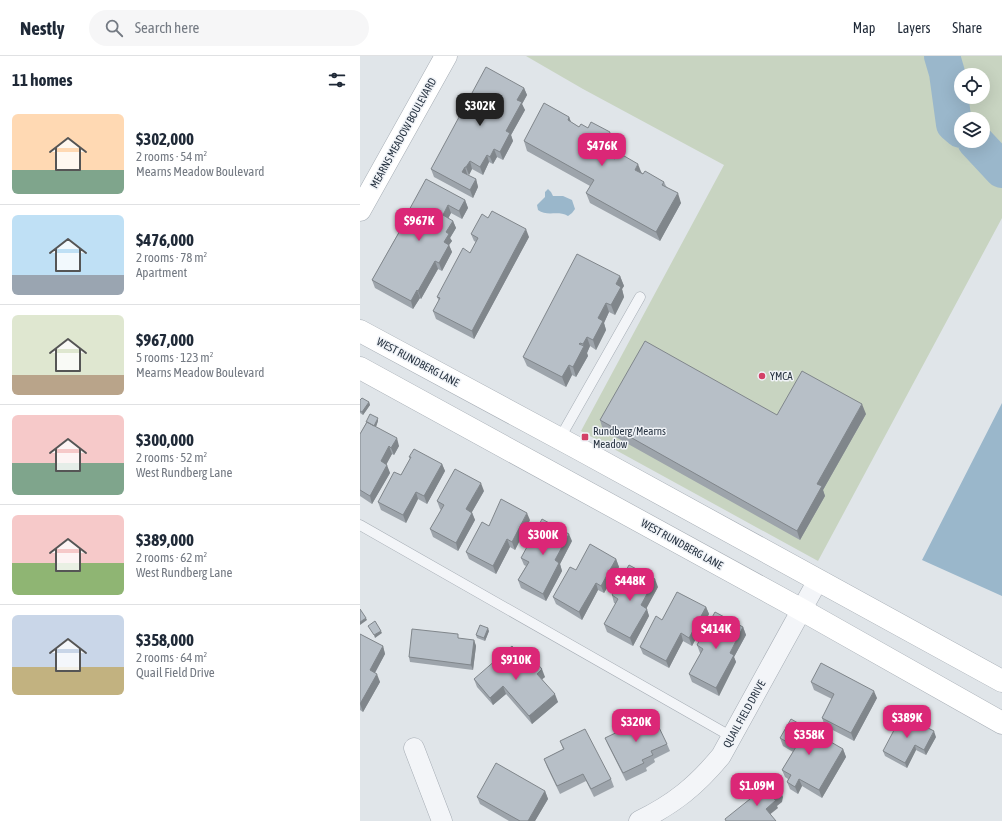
<!DOCTYPE html>
<meta charset="utf-8">
<style>
body{margin:0;font-family:"Asap Condensed",sans-serif;background:#f6f6f7;color:#1f2937;height:100vh;display:flex;flex-direction:column;font-size:15px;white-space:nowrap}
*{box-sizing:border-box;margin:0}
p{font-size:13px;color:#747a83}
.icon{flex:none;width:22px;height:22px;fill:none;stroke:currentColor;stroke-width:2;stroke-linecap:round;stroke-linejoin:round}
.map{position:relative;flex:1;overflow:hidden}
.drawer{display:flex;flex-direction:column;background:#fff;width:360px}
.drawer>*{flex:none}
.tools{position:absolute;left:594px;top:12px;display:grid;gap:8px}
.tools a{display:grid;place-items:center;width:36px;height:36px;border-radius:50%;background:#fff;box-shadow:0 4px 16px #0002;font-size:20px}
.price{position:absolute;translate:-50% -34px;padding:0 9px;border-radius:8px;background:#db2777;color:#fff;font-size:13px;line-height:26px;filter:drop-shadow(0 1px 2px #0008)}
.price::after{content:'';position:absolute;left:50%;top:24px;width:12px;height:9px;margin-left:-6px;background:inherit;clip-path:polygon(0 0,100% 0,50% 100%)}
.price.current{background:#222;color:#fff}
ul{padding:0;list-style:none}
li{display:flex;align-items:center;gap:12px;height:100px;padding:0 12px}
li+li{border-top:1px solid #e0e1e3}
li span{display:grid;place-items:center;flex:none;width:112px;height:80px;border-radius:6px;color:#555}
li>.icon{margin-inline-start:auto}
span .icon{width:48px;height:48px;fill:#fffc;stroke-width:1}
li b{font-size:17px}
h2{display:flex;justify-content:space-between;align-items:center;height:48px;padding:0 12px;font-size:17px}
header{display:flex;align-items:center;gap:24px;box-sizing:border-box;height:56px;padding:0 20px;background:#fff;border-bottom:1px solid #e0e1e3}
header strong{font-size:19px}
nav{display:flex;gap:22px;margin-inline-start:auto;font-size:14px}
.search{width:280px;height:36px;background:#f6f6f7;display:flex;align-items:center;gap:10px;box-sizing:border-box;padding:0 14px;border-radius:22px;color:#747a83;font-size:15px}
main{display:flex;flex:1;min-height:0}
.map>svg:first-child{display:block}
</style>
<header>
<strong>Nestly</strong>
<div class="search"><svg class="icon" aria-label="search" viewBox="0 0 24 24"><circle cx="10" cy="10" r="6"/><path d="M15 15l6 6"/></svg>Search here</div>
<nav><a>Map</a><a>Layers</a><a>Share</a></nav>
</header>
<main>
<section class="drawer">
<h2>11 homes<svg class="icon" aria-label="filters" viewBox="0 0 24 24"><path d="M4 7h16M4 17h16"/><circle cx="9" cy="7" r="2"/><circle cx="15" cy="17" r="2"/></svg></h2>
<ul>
<li><span style="background:linear-gradient(#ffd9b3 70%,#7fa58c 0)"><svg class="icon" aria-label="home" viewBox="0 0 24 24"><path d="M3 11l9-7 9 7M6 9v11h12V9"/></svg></span><div><b>$302,000</b><p>2 rooms · 54 m²</p><p>Mearns Meadow Boulevard</p></div></li>
<li><span style="background:linear-gradient(#bfe0f5 75%,#9aa5b1 0)"><svg class="icon" aria-label="home" viewBox="0 0 24 24"><path d="M3 11l9-7 9 7M6 9v11h12V9"/></svg></span><div><b>$476,000</b><p>2 rooms · 78 m²</p><p>Apartment</p></div></li>
<li><span style="background:linear-gradient(#dfe7d0 75%,#b9a48a 0)"><svg class="icon" aria-label="home" viewBox="0 0 24 24"><path d="M3 11l9-7 9 7M6 9v11h12V9"/></svg></span><div><b>$967,000</b><p>5 rooms · 123 m²</p><p>Mearns Meadow Boulevard</p></div></li>
<li><span style="background:linear-gradient(#f6c9c9 60%,#7fa58c 0)"><svg class="icon" aria-label="home" viewBox="0 0 24 24"><path d="M3 11l9-7 9 7M6 9v11h12V9"/></svg></span><div><b>$300,000</b><p>2 rooms · 52 m²</p><p>West Rundberg Lane</p></div></li>
<li><span style="background:linear-gradient(#f6c9c9 60%,#8fb573 0)"><svg class="icon" aria-label="home" viewBox="0 0 24 24"><path d="M3 11l9-7 9 7M6 9v11h12V9"/></svg></span><div><b>$389,000</b><p>2 rooms · 62 m²</p><p>West Rundberg Lane</p></div></li>
<li><span style="background:linear-gradient(#c9d6e8 65%,#c2b280 0)"><svg class="icon" aria-label="home" viewBox="0 0 24 24"><path d="M3 11l9-7 9 7M6 9v11h12V9"/></svg></span><div><b>$358,000</b><p>2 rooms · 64 m²</p><p>Quail Field Drive</p></div></li>
</ul>
</section>
<div class="map">
<svg width="642" height="765" viewBox="0 0 642 765">
<rect width="100%" height="100%" fill="#e0e5e9"/>
<!-- green -->
<path fill="#c8d4c1" fill-rule="evenodd" d="M166 0H642V162L458 505 221 375 364 109 223 33ZM601 19H623V41H601ZM601 63H623V85H601Z"/>
<!-- water -->
<path fill="#9ab7cb" d="M188 133 191 136 193 140H203L212 144 215 153 212 157 208 160C198 154 187 161 178 154L177 149 185 141V136Z
M642 347V540L562 504Z"/>
<g fill="none" stroke-linecap="round" stroke-linejoin="round">
<!-- river -->
<path stroke="#9ab7cb" stroke-width="36" d="M582 0 587 17 594 68 601 74
M615 85 642 114"/>
<defs>
<path id="lane" d="M200 382 280 241
M0 469 372 681"/>
<path id="street" d="M54 692 82 765
M279 765C314 748 336 730 361 700L458 524"/>
<path id="secondary" d="M0 154 86 0
M0 275 219 393 642 625
M0 312 442 554 642 667"/>
</defs>
<!-- lane casing -->
<use href="#lane" stroke="#a5acb4" stroke-width="11"/>
<!-- street casing -->
<use href="#street" stroke="#a5acb4" stroke-width="21"/>
<!-- secondary casing -->
<use href="#secondary" stroke="#a5acb4" stroke-width="23"/>
<!-- lane -->
<use href="#lane" stroke="#f3f5f8" stroke-width="10"/>
<!-- street -->
<use href="#street" stroke="#f3f5f8" stroke-width="20"/>
<!-- secondary -->
<use href="#secondary" stroke="#fff" stroke-width="22"/>
</g>
<!-- wall -->
<path fill="#9da4ab" d="M164 32 167 39 162 48 165 54 151 79 153 85 143 104 137 101 133 108 129 106 123 119 112 113 109 119 107 118V119L116 123 118 131 113 142 74 121 71 113Z
M209 61 211 66 219 71 256 87 260 98 282 117 304 126 306 130 321 147 300 185 230 147 226 137 230 130 167 95 164 85Z
M105 144 108 152 102 163 91 157 88 162 93 165 96 172 90 182 92 185 89 189 92 196 82 215 78 213 61 243 60 242 53 253 15 232 12 224 49 158 48 156Z
M128 162 169 181 114 283 76 263 73 255 79 245 77 241 110 197 116 186 114 185 111 178Z
M260 220 264 230 262 233 264 241 255 259 249 256 244 267 246 274 236 294 230 290 227 297 228 300 216 321 212 319 206 331 167 310 163 301Z
M0 344 9 346 10 349 3 359 0 357Z
M506 358 463 434 465 440 440 484 243 374 240 364 417 359Z
M18 365 16 371 39 390 34 399 32 398 26 408 30 417 12 448 0 440V378L6 367Z
M49 401 82 408 85 415 67 448 58 443 46 467 21 454 18 446 41 419 50 403Z
M124 435 112 456 115 464 98 495 73 481 70 473 81 454 80 453 77 445Z
M170 464 155 494 150 491 136 518 109 503 106 496 129 470Z
M212 485 200 508 202 515 186 545 161 532 158 524 166 510 164 509 161 502Z
M256 503 259 511 244 537 238 534 222 564 196 548 193 541 216 514Z
M298 531 286 552 289 560 273 590 247 576 244 568 256 548 254 547 252 539Z
M346 551 349 558 332 590 323 585 309 612 283 598 280 591 302 564Z
M383 571 386 579 374 601 376 606 359 640 332 626 329 618 341 597H340L337 589Z
M129 575 125 585 117 582 116 579Z
M0 578 23 590 25 598 15 617 20 626 3 656 0 654Z
M114 584 116 590 113 614 50 606 49 601Z
M165 604 185 621 182 623 198 646 172 668 146 638 133 649 117 631 114 623Z
M451 626 517 642 494 685 465 670 462 662 472 643 454 634Z
M270 671 307 688 310 695 294 703 295 706 286 712 287 715 266 725 248 689 245 682Z
M576 681 566 699 556 694 547 712 525 700 523 695Z
M420 682 483 693 486 701 462 742 442 730 438 738 430 733 427 726 428 723 425 721 422 714 433 696 423 690Z
M200 685 251 723 254 731 234 741 226 725 200 738 187 711 184 703 203 693Z
M185 735 188 743 175 765H149L120 748 117 741Z"/>
<!-- shaded-wall -->
<path fill="#80868b" d="M164 32 167 39 162 48 165 54 151 79 153 85 143 104 140 96 146 75 157 44Z
M209 61 213 71 208 64Z
M250 76 254 86 247 82Z
M256 87 260 97 253 110 249 100Z
M134 93 137 101 133 108 130 101Z
M127 99 129 106 123 119 120 111Z
M110 105 112 113 109 119 106 111Z
M278 108 282 118 275 114Z
M105 111 107 118 105 124 102 116Z
M116 123 118 131 113 142 110 134Z
M318 137 321 147 300 185 296 176Z
M105 144 108 152 102 163 99 155Z
M88 149 91 157 86 167 83 159Z
M93 165 96 172 90 182 92 185 89 189 92 196 82 215 79 207 86 176Z
M166 173 169 181 114 283 112 275Z
M75 205 78 213 61 243 58 235Z
M260 220 264 230 262 233 264 241 255 259 251 249 256 228Z
M57 234 60 242 53 253 51 245Z
M246 247 249 256 244 267 246 274 236 294 233 284 238 262Z
M227 281 230 290 227 297 228 300 216 321 213 311 219 288 220 287 222 293 224 291 223 288Z
M209 309 212 319 206 331 202 321Z
M9 346 10 349 3 359 2 356Z
M502 348 506 358 463 434 465 440 440 484 437 475 457 428Z
M18 362V365L15 373 14 370Z
M37 382 39 390 34 399 31 392Z
M29 390 32 398 24 413 21 405Z
M82 408 85 415 67 448 64 440Z
M27 409 30 417 12 448 10 440Z
M121 427 124 435 109 461 106 453Z
M56 436 58 443 46 467 43 459Z
M112 457 115 464 98 495 96 487Z
M167 457 170 464 155 494 152 486Z
M209 478 212 485 200 508 202 515 186 545 183 538 195 504Z
M147 483 150 491 136 518 133 510Z
M256 503 259 511 244 537 241 530Z
M295 523 298 531 284 557 281 549Z
M236 527 238 534 222 564 219 556Z
M346 551 349 558 332 590 329 582Z
M287 553 289 560 273 590 270 582Z
M6 562 7 564 0 569V566Z
M383 571 386 579 374 601 376 606 359 640 356 632 370 597Z
M128 572 129 575 125 585 124 582Z
M21 575 22 577 15 582 14 579Z
M321 577 323 585 309 612 306 605Z
M114 584 116 590 113 614 111 609Z
M23 590 25 598 12 622 10 614Z
M182 613 185 621 180 625 177 618Z
M17 618 20 626 3 656 0 648Z
M143 630 146 638 133 649 130 642Z
M514 635 517 642 494 685 491 677Z
M195 638 198 646 172 668 169 660Z
M574 675 576 681 566 699 564 694Z
M555 689 556 694 547 712 545 707Z
M483 693 486 701 462 742 459 734Z
M439 723 442 730 438 738 435 731Z
M420 733 423 741 422 746 417 750 418 752 408 760 406 753 414 743Z
M185 735 188 743 175 765H168Z"/>
<!-- building -->
<path fill="#b7bfc7" stroke="#80868b" d="M126 11 164 32 157 44 162 46 146 75 150 77 140 96 134 93 130 101 127 99 120 111 110 105 106 111H105L102 116 116 123 110 134 71 113Z
M184 47 209 61 208 64 219 71 221 68 228 72 231 66 250 76 247 82 256 87 249 100 255 103 259 97 278 108 275 114 283 118 285 115 304 126 302 129 318 137 296 176 226 137 234 124 164 85Z
M66 123 105 144 99 155 88 149 83 159 93 165 86 176 89 178 84 186 89 189 79 207 75 205 58 235 57 234 51 245 12 224 50 157 48 156Z
M132 155 166 173 112 275 73 255 80 242 77 241 103 192 110 197 118 182 111 178 122 158 128 162Z
M217 198 260 220 256 228 261 231 251 249 246 247 238 262 243 265 233 284 227 281 223 288 220 287 219 288 224 290 213 311 209 309 202 321 163 301Z
M285 285 417 359 442 315 502 348 457 428 462 430 437 475 240 364Z
M2 342 9 346 2 356 0 355V344Z
M10 358 18 362 14 370 7 366H6Z
M7 366 37 382 31 392 29 390 21 405 27 409 10 440 0 434V378Z
M54 393 82 408 64 440 56 436 43 459 18 446 34 416 41 419 51 401H49Z
M95 413 121 427 106 453 112 457 96 487 70 473 84 449 77 445Z
M141 443 167 457 152 486 147 483 133 510 106 496 122 466 129 470Z
M182 463 209 478 195 504 199 507 183 538 158 524 169 506 161 502Z
M230 488 256 503 241 530 236 527 219 556 193 541 210 511 216 514Z
M269 509 295 523 281 549 287 553 270 582 244 568 258 543 252 539Z
M317 536 346 551 329 582 321 577 306 605 280 591 296 560 302 564Z
M0 553 6 562 0 566Z
M355 556 383 571 370 597 374 599 356 632 329 618 343 593 337 589Z
M15 565 21 575 14 579 8 570Z
M120 569 128 572 124 582 116 579Z
M52 573 98 578V582L114 584 111 609 49 601Z
M0 578 23 590 10 614 17 618 0 648Z
M152 590 165 604 170 600 182 613 177 618 195 638 169 660 143 630 130 642 114 623Z
M461 607 514 635 491 677 462 662 474 638 451 626Z
M292 657 307 688 291 695 293 699 282 704 284 707 263 717 245 682 270 670V671L273 670V666Z
M542 659 574 675 564 694 555 689 545 707 523 695Z
M431 663 483 693 459 734 439 723 435 731 427 726 431 719 422 714 436 691 420 682Z
M225 673 251 723 231 733 223 718 197 730 184 703 204 693 200 685Z
M136 707 185 735 168 765H160L117 741Z
M412 729H417L420 733V738L414 743 416 744 406 753 416 765H366L365 763 405 731 407 733Z"/>
<!-- markers -->
<g fill="#d34167" stroke="#f0f3f7" stroke-width="1.5">
<circle cx="402" cy="320" r="4"/>
<rect x="221" y="377" width="8" height="8" rx="2"/>
</g>
<g text-anchor="middle" stroke-width="3" stroke-linejoin="round" paint-order="stroke">
<!-- street labels -->
<g font-size="11" fill="#283442" stroke="#f0f3f7">
<text transform="translate(43 77) rotate(-61)" y="4">MEARNS MEADOW BOULEVARD</text>
<text transform="translate(58 306) rotate(28)" y="4">WEST RUNDBERG LANE</text>
<text transform="translate(322 488) rotate(29)" y="4">WEST RUNDBERG LANE</text>
<text transform="translate(384 658) rotate(-61)" y="4">QUAIL FIELD DRIVE</text>
</g>
<!-- poi labels -->
<g font-size="11" fill="#283442" stroke="#f0f3f7" text-anchor="start">
<text x="410" y="324">YMCA</text>
<text x="233" y="379">Rundberg/Mearns<tspan x="233" dy="13">Meadow</tspan></text>
</g>
</g>
</svg>
<div class="tools">
<a><svg class="icon" aria-label="locate" viewBox="0 0 24 24"><circle cx="12" cy="12" r="6"/><path d="M12 2v4M12 18v4M2 12h4M18 12h4"/></svg></a>
<a><svg class="icon" aria-label="layers" viewBox="0 0 24 24"><path d="M12 4l9 5-9 5-9-5zM3 14l9 5 9-5"/></svg></a>
</div>
<b class="price current" style="left:120px;top:71px">$302K</b>
<b class="price" style="left:242px;top:111px">$476K</b>
<b class="price" style="left:59px;top:186px">$967K</b>
<b class="price" style="left:183px;top:500px">$300K</b>
<b class="price" style="left:270px;top:546px">$448K</b>
<b class="price" style="left:356px;top:594px">$414K</b>
<b class="price" style="left:156px;top:625px">$910K</b>
<b class="price" style="left:547px;top:683px">$389K</b>
<b class="price" style="left:276px;top:687px">$320K</b>
<b class="price" style="left:449px;top:700px">$358K</b>
<b class="price" style="left:397px;top:751px">$1.09M</b>
</div>
</main>
